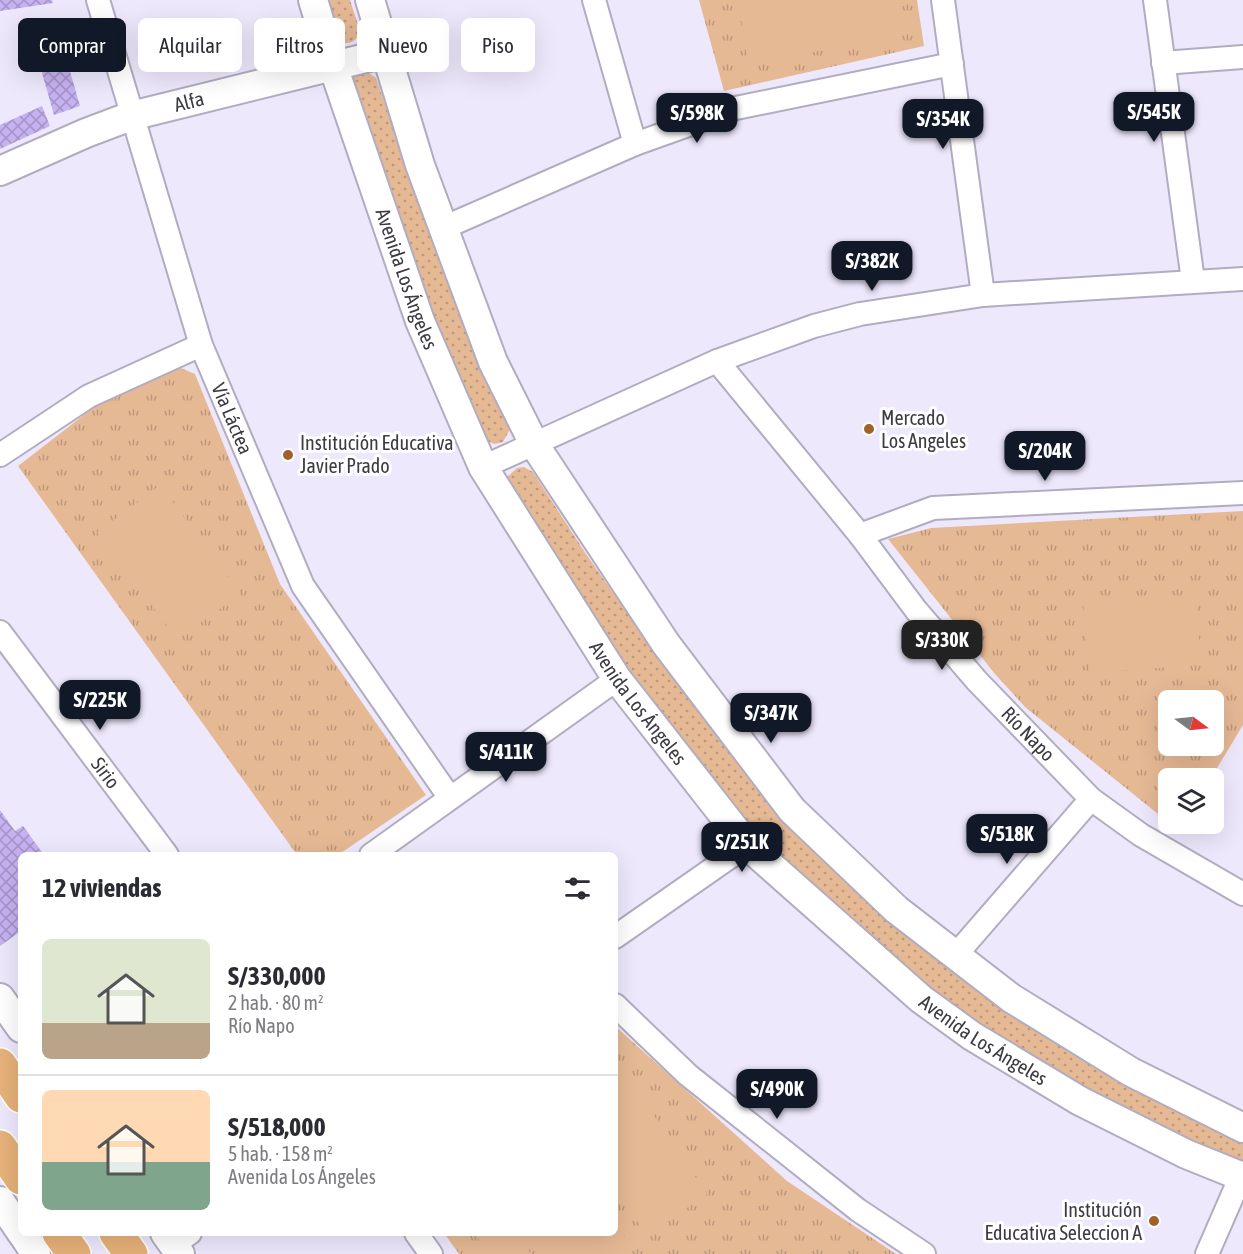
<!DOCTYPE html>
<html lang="es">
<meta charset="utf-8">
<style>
body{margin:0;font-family:"Asap Condensed",sans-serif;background:#f2f2f3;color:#2b2b33;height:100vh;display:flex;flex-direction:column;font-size:22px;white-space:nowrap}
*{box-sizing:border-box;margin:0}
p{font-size:20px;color:#7c7c81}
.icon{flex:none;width:33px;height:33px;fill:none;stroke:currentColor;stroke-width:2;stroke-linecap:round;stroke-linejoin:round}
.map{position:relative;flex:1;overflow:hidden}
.drawer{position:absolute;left:18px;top:852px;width:600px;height:384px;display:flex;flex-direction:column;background:#fff;border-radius:9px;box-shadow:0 6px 24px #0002}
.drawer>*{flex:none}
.guide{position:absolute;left:18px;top:18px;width:600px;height:54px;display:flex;gap:12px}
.needle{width:39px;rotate:105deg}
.tools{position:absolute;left:1158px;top:690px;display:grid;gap:12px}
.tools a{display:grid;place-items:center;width:66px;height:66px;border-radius:9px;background:#fff;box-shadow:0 6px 24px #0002;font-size:30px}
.price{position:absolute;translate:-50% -51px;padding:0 14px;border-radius:12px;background:#111827;color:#fff;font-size:20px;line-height:39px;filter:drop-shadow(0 2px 3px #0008)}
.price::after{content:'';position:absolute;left:50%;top:36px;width:18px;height:14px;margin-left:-9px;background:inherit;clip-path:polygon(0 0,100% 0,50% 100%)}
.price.current{background:#222;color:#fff}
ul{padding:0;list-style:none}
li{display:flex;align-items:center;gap:18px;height:150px;padding:0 24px}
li+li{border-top:2px solid #e1e1e2}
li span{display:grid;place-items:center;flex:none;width:168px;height:120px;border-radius:9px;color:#555}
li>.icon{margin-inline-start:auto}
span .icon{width:72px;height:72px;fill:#fffc;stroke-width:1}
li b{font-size:26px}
h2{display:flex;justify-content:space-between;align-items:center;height:72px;padding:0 24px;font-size:26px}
.chip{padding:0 21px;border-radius:9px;background:#fff;box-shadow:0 6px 24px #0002;font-size:21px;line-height:54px}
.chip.current{background:#111827;color:#fff}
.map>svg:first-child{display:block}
</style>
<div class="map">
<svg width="1243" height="1254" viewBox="0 0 1243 1254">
<defs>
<pattern id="grass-dots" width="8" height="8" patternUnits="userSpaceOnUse" patternTransform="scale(1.5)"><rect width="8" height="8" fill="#e6b995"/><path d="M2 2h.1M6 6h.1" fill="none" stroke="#bc977b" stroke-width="1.8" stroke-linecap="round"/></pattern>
<pattern id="park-tufts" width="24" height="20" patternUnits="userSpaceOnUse" patternTransform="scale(1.5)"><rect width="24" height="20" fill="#e6b995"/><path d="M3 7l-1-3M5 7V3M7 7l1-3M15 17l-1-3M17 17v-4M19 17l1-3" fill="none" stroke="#bc977b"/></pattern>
<pattern id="building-cross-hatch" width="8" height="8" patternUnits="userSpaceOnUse" patternTransform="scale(1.5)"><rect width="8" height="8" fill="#c6b2f1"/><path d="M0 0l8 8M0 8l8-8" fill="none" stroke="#a292c5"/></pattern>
</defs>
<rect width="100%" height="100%" fill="#eee8fd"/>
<!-- grass -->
<path fill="url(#grass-dots)" d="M319 0H350C356 20 371 47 336 43Z
M366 71 376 78C417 197 458 314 510 429L503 442 495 444 483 440 446 353 349 76Z
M524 467 533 472 586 554 673 678 762 788 910 934 972 987 1098 1070 1243 1139V1165L1086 1092 951 1007 751 828 664 719 592 617 506 478 517 468Z"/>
<!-- park -->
<path fill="url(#park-tufts)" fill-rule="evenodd" d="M699 0H917L924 46 724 91Z
M176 366 195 374 280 584 426 795 338 855H297L18 466 111 394Z
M1243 511V725L1211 778H1168V822L1025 707 995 674 888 539 931 528ZM1168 700H1214V746H1168Z
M615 1026 787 1181 896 1254H459L444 1233H615Z"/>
<!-- pitch -->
<path fill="#e6b995" d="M738 0H892L897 38 748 63Z
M160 485 241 594 177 639 97 533Z
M1196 598 1201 665 1089 673 1083 601Z
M625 1073 707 1194 647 1236 615 1189V1080Z
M615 1223 630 1245 618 1254H547L533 1233H615Z
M475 1233H517L531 1254H489Z"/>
<!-- building -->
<path fill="url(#building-cross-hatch)" d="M0 0H52L53 3 0 11Z
M55 19 80 106 54 115 29 27Z
M42 106 50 126 0 149V125Z
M0 810 15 831 23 826 44 855H21V931L0 946Z"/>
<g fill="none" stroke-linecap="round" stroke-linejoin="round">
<defs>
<g id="minor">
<path id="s1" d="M98 0 201 345 303 586 450 798"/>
<path d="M594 0 635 144"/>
<path d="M943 0 983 295"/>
<path d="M1155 0 1193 281"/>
<path d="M1163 63 1243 57"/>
<path d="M443 228 635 144 736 108 952 64"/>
<path id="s2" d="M717 361 860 535 916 610 977 681 1091 799 1141 835 1243 894"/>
<path d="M0 455 89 396 201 345"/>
<path d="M483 467 717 361 814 326 860 314 983 295 1243 279"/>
<path d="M860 535 933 508 1243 493"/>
<path id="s3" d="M0 632 167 855"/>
<path d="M371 855 617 679"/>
<path d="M615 937 747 845"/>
<path d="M954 957 1091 799"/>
<path d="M615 1005 688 1075 858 1210 924 1254"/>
<path d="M416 1233 431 1254"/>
<path d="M173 1245 190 1233"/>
<path d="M1207 1254 1241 1176"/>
</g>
<g id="tertiary">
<path id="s4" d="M313 0 333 66 420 321 483 467 617 679 747 845 921 999 972 1036 1080 1101 1186 1154 1243 1177"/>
<path d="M370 0 420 165 493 362 534 444 666 644 792 810 897 910 1011 998 1131 1072 1243 1128"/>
<path id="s5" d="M0 171 86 133 131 116 386 53"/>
<path d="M0 998 21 1028"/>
<path d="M0 1201 21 1232"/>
<path d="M22 1233 36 1254"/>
<path d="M165 1233 180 1254"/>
</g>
<path id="primary" d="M0 1065 21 1096
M0 1147 21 1178
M59 1233 74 1254
M116 1233 131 1254"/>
</defs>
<!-- minor casing -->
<use href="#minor" stroke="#b2acc0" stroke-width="26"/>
<!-- tertiary casing -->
<use href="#tertiary" stroke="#b2acc0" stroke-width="32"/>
<!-- primary casing -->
<use href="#primary" stroke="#fff" stroke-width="36"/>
<!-- minor -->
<use href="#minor" stroke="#fff" stroke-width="22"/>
<!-- tertiary -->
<use href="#tertiary" stroke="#fff" stroke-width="28"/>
<!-- primary -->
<use href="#primary" stroke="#e6b179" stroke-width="33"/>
</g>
<!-- markers -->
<g fill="#a06228" stroke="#fff" stroke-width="2">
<circle cx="869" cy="429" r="6"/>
<circle cx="288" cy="455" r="6"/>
<circle cx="1154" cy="1221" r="6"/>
</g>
<g text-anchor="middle" stroke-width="6" stroke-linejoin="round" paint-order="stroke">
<!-- street labels -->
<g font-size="20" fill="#3c3a42" stroke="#fff">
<text dy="7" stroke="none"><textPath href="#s5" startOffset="202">Alfa</textPath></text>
<text dy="7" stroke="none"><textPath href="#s4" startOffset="294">Avenida Los Ángeles</textPath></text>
<text dy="7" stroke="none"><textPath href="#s1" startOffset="440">Vía Láctea</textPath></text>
<text dy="7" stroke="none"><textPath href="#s4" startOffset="780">Avenida Los Ángeles</textPath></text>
<text dy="7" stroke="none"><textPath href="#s2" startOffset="486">Río Napo</textPath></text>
<text dy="7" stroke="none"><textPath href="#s3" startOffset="176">Sirio</textPath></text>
<text dy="7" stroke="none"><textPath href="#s4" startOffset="1266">Avenida Los Ángeles</textPath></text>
</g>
<!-- poi labels -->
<g font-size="20" fill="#3c3a42" stroke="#fff" text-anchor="start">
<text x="881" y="425">Mercado<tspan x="881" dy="23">Los Angeles</tspan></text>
<text x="300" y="450">Institución Educativa<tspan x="300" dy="23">Javier Prado</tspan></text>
<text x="1142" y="1217" text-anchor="end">Institución<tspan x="1142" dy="23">Educativa Seleccion A</tspan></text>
</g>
</g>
</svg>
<div class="tools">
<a><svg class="needle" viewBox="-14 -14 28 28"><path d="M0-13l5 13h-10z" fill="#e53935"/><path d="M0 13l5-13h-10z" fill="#7c7c81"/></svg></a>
<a><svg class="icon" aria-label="layers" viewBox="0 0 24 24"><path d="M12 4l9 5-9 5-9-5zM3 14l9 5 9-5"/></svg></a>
</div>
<b class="price" style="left:1154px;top:143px">S/545K</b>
<b class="price" style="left:697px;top:144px">S/598K</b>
<b class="price" style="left:943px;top:150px">S/354K</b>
<b class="price" style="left:872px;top:292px">S/382K</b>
<b class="price" style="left:1045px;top:482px">S/204K</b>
<b class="price current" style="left:942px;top:671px">S/330K</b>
<b class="price" style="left:100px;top:731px">S/225K</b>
<b class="price" style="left:771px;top:744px">S/347K</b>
<b class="price" style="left:506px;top:783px">S/411K</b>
<b class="price" style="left:1007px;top:865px">S/518K</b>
<b class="price" style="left:742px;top:873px">S/251K</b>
<b class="price" style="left:777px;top:1120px">S/490K</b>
<div class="guide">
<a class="chip current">Comprar</a>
<a class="chip">Alquilar</a>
<a class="chip">Filtros</a>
<a class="chip">Nuevo</a>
<a class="chip">Piso</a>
</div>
<section class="drawer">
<h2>12 viviendas<svg class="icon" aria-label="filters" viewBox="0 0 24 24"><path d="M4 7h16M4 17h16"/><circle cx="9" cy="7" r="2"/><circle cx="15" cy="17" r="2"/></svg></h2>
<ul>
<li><span style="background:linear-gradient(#dfe7d0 70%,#b9a48a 0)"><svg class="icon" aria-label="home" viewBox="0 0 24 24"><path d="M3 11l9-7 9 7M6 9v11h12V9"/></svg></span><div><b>S/330,000</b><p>2 hab. · 80 m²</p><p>Río Napo</p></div></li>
<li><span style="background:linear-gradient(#ffd9b3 60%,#7fa58c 0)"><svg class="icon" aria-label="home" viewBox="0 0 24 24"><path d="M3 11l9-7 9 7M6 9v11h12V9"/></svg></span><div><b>S/518,000</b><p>5 hab. · 158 m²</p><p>Avenida Los Ángeles</p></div></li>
</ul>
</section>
</div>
